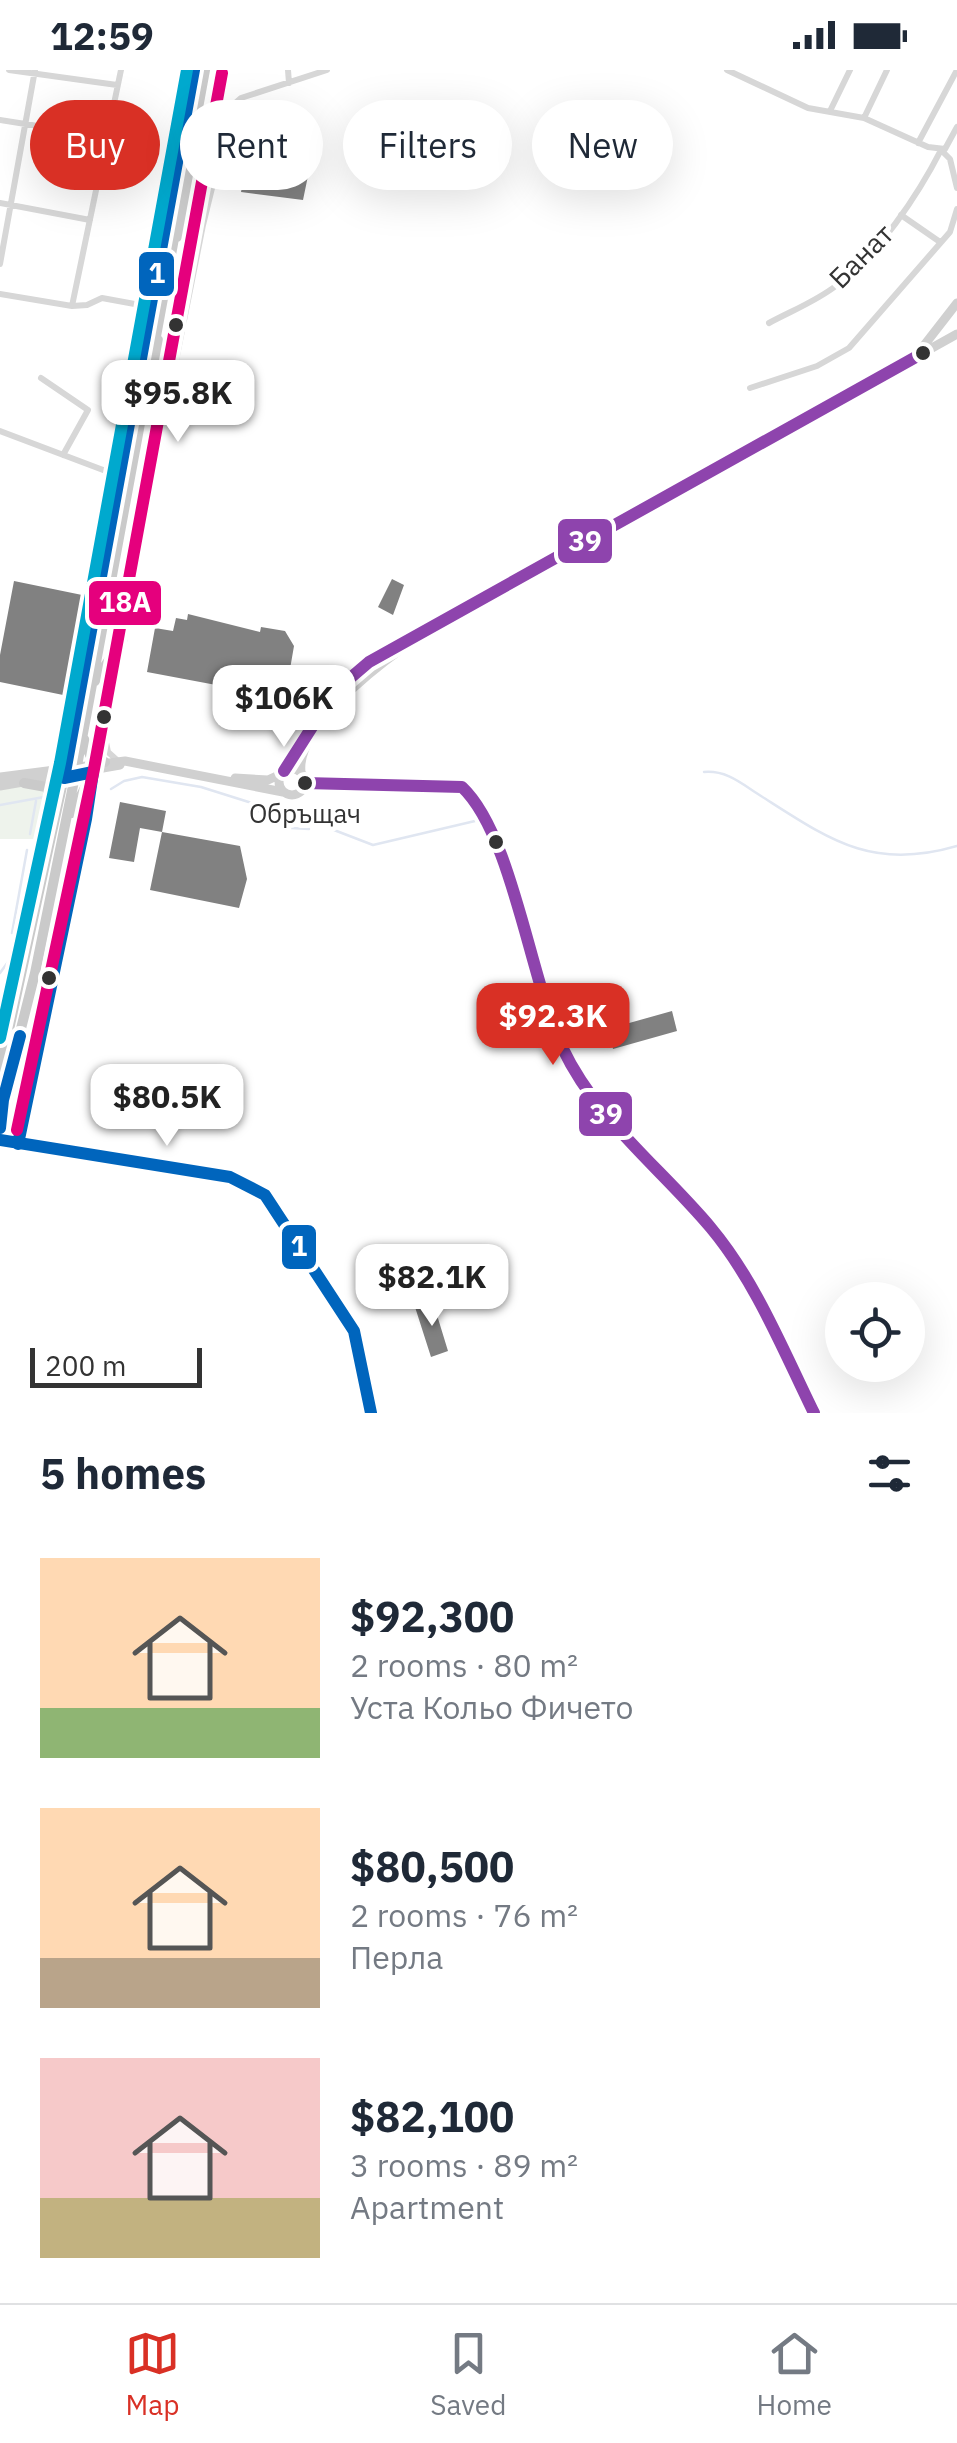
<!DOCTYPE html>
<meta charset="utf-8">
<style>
body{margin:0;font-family:"IBM Plex Sans",sans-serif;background:#f6f6f7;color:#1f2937;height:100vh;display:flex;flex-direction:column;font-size:38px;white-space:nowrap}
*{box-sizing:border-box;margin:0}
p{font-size:32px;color:#747a83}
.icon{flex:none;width:55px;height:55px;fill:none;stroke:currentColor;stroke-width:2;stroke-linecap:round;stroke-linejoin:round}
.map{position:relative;height:1343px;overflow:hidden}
.drawer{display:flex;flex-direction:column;background:#fff;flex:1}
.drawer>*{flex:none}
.hud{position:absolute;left:30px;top:30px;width:898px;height:90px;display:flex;gap:20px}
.controls{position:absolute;left:825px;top:1212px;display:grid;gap:20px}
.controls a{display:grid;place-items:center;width:100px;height:100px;border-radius:50%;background:#fff;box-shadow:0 10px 40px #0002;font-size:50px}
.scale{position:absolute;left:30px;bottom:25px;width:172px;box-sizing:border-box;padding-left:10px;border:5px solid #333;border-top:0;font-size:28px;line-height:35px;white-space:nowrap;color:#333;-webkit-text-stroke:8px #fff;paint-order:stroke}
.price{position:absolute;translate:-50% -85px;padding:0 22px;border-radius:20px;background:#fff;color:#222;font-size:32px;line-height:65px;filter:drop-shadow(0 2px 5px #0008)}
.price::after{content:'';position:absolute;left:50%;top:60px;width:30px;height:22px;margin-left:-15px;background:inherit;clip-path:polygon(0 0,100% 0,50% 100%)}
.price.active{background:#d93025;color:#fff}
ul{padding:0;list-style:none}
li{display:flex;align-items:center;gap:30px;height:250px;padding:0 40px}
li span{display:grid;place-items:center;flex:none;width:280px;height:200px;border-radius:0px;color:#555}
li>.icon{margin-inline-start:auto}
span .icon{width:120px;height:120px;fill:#fffc;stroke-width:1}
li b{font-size:42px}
h2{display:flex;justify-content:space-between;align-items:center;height:120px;padding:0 40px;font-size:42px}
.tag{padding:0 35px;border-radius:45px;background:#fff;box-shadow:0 10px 40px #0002;font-size:35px;line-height:90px}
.tag.active{background:#d93025;color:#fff}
.status{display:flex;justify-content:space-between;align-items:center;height:70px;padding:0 50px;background:#fff;direction:ltr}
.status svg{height:28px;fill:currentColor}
.menu{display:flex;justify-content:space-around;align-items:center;height:140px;border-top:2px solid #e0e1e3;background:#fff;font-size:28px;color:#747a83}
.menu a{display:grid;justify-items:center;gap:5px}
.menu .active{color:#d93025}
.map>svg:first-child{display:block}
</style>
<div class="status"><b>12:59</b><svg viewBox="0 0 49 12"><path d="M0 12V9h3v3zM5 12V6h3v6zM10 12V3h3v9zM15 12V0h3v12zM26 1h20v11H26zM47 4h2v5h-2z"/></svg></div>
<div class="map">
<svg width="957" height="1343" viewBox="0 0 957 1343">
<rect width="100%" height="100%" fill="#fff"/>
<!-- green -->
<path fill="#eef3ec" d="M0 707 39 714 57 737 47 763 35 769H0Z
M88 720 23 1028 16 1057 5 1061 35 933 46 906 79 735Z"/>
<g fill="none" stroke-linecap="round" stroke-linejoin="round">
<!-- stream -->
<path stroke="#e0e6f1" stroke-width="2.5" d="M704 702C727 700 742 714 761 726 830 770 872 801 957 776
M111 719 124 711 142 707 201 717 255 734 263 748 291 758 309 759
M0 735 44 727
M334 760 373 775 475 751
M30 764 36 731
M12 863 27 780
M0 903 8 892"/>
</g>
<!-- building -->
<path fill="#818181" d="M247 92 299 103 300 99 309 101 303 130 241 122Z
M392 509 404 515 393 545 378 537Z
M14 511 87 526 68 626 0 612V585Z
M188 544 260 562 261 557 285 561 294 576 285 628 147 602 155 558 173 561 176 548 187 550Z
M120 732 166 741 162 762 140 758 134 792 109 788Z
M162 762 240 776 247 809 239 838 150 820Z
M672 941 677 961 613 979 611 970 603 972 602 967 590 964Z
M433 1232 448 1281 431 1287 415 1237Z"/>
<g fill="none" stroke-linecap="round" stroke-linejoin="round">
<!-- street -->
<path stroke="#d7d7d7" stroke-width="6" d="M9 0 117 15
M288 0 289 13
M727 0 808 38 864 48 928 77 945 79 957 57
M830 41 850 0
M864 48 887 0
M0 50 107 67
M918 73 957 0
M0 133 90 150
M901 145 940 172
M0 194 35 0
M0 224 72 236 87 235 102 228 151 237
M72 236 121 0
M769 253C791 241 817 231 837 215 878 185 918 125 941 80L950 89 957 118
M41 308 88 340 63 385
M750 318 817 296 849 278 950 162 957 139
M168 331 203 155 232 36 241 28 327 0
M0 361 119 406
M118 691 108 682 105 668 166 343
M305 713 462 717 477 731C521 817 529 921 577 1006 615 1073 684 1118 728 1180L744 1202 814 1343
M0 1070 230 1107 248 1113 265 1125 354 1261 365 1301 371 1343"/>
<!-- secondary -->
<path stroke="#d0d0d0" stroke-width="9" d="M923 283 922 278 957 233
M279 712a13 13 0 1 1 26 0a13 13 0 1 1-26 0Z
M284 701 335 621 369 592 957 264
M301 702C296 659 372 600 404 577
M0 707 125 691 283 722
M235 708 268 710 281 704
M0 716 120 695"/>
<!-- primary -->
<path stroke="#cacaca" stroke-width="10" d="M206 69 214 83 216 99
M177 167 183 159 198 84 224 69
M158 270 166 344
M95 611 123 569
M84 669 90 685 105 692
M24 713 46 717 56 735
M72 743 93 702
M0 1001 66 698 194 0
M0 1058 3 1030 35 903 77 696 205 0"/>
<!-- highway -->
<path stroke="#c4c4c4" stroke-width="12" d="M0 1037 3 1030"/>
<defs>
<path id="bus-1" d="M284 701 335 621 369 592 923 283
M305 713 462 717C512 764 530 908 562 977 597 1051 660 1097 711 1158 756 1212 783 1280 814 1343"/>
<path id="bus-2" d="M0 1058 3 1030 20 966
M0 1070 230 1107 265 1125 354 1261 371 1343
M18 1074 86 749 93 702 64 708 194 0"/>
<path id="bus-3" d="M17 1060 94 699 222 3"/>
<path id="bus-4" d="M0 968 60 693 187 0"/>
</defs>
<!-- bus-1 casing -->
<use href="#bus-1" stroke="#fff" stroke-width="20"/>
<!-- bus-2 casing -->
<use href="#bus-2" stroke="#fff" stroke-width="20"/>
<!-- bus-3 casing -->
<use href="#bus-3" stroke="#fff" stroke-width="20"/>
<!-- bus-4 casing -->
<use href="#bus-4" stroke="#fff" stroke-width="20"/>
<!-- bus-1 -->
<use href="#bus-1" stroke="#8e44ad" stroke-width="12"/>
<!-- bus-2 -->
<use href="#bus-2" stroke="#0065bd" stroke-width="12"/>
<!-- bus-3 -->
<use href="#bus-3" stroke="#e5007d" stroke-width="12"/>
<!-- bus-4 -->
<use href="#bus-4" stroke="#00a9ce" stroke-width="12"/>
</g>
<!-- markers -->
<g fill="#333" stroke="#fff" stroke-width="4">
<circle cx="176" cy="255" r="9"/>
<circle cx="923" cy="283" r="9"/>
<circle cx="104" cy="647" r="9"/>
<circle cx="305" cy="713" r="9"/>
<circle cx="496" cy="772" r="9"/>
<circle cx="49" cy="908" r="9"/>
</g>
<g text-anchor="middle" stroke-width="10" stroke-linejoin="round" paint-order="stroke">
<!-- bus labels -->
<g font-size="26" fill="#333" stroke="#fff">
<text x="305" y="753">Обръщач</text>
</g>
<!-- street labels -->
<g font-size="28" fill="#333" stroke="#fff">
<text transform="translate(861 186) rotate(-45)" y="10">Банат</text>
</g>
</g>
<g stroke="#fff" stroke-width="4">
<rect x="137" y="180" width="39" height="48" rx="10" fill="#0065bd"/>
<rect x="556" y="447" width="58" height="48" rx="10" fill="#8e44ad"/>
<rect x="87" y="509" width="76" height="48" rx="10" fill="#e5007d"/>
<rect x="577" y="1020" width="57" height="48" rx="10" fill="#8e44ad"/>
<rect x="280" y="1153" width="38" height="48" rx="10" fill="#0065bd"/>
</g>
<g font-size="28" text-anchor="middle" font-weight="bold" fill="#fff">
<text x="157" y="213">1</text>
<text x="585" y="481">39</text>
<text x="125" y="542">18А</text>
<text x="606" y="1054">39</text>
<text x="299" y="1186">1</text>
</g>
</svg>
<div class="controls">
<a><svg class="icon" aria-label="locate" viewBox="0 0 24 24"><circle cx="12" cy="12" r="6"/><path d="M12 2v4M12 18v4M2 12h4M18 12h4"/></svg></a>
</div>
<div class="scale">200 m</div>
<b class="price" style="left:178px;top:375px">$95.8K</b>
<b class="price" style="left:284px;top:680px">$106K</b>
<b class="price active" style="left:553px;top:998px">$92.3K</b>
<b class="price" style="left:167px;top:1079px">$80.5K</b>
<b class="price" style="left:432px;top:1259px">$82.1K</b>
<div class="hud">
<a class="tag active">Buy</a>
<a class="tag">Rent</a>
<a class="tag">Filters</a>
<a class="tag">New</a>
</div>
</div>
<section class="drawer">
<h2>5 homes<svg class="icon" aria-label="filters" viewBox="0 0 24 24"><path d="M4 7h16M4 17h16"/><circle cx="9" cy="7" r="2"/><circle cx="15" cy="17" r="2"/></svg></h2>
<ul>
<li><span style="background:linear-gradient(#ffd9b3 75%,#8fb573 0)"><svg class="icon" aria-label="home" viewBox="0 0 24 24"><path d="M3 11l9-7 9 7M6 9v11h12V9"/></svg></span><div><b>$92,300</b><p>2 rooms · 80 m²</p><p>Уста Кольо Фичето</p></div></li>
<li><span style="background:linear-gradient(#ffd9b3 75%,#b9a48a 0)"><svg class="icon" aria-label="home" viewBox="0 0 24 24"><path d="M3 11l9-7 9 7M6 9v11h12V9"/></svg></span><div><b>$80,500</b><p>2 rooms · 76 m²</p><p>Перла</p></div></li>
<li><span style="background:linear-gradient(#f6c9c9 70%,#c2b280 0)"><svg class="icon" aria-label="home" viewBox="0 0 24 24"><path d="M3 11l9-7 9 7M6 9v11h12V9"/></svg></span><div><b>$82,100</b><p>3 rooms · 89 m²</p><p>Apartment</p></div></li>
</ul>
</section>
<nav class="menu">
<a class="active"><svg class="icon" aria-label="map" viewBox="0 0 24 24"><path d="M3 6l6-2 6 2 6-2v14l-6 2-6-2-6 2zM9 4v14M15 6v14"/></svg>Map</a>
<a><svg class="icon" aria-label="saved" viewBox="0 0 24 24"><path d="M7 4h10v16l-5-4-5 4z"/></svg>Saved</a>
<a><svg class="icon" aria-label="home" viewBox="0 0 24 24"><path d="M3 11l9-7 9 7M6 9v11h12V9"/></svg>Home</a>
</nav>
